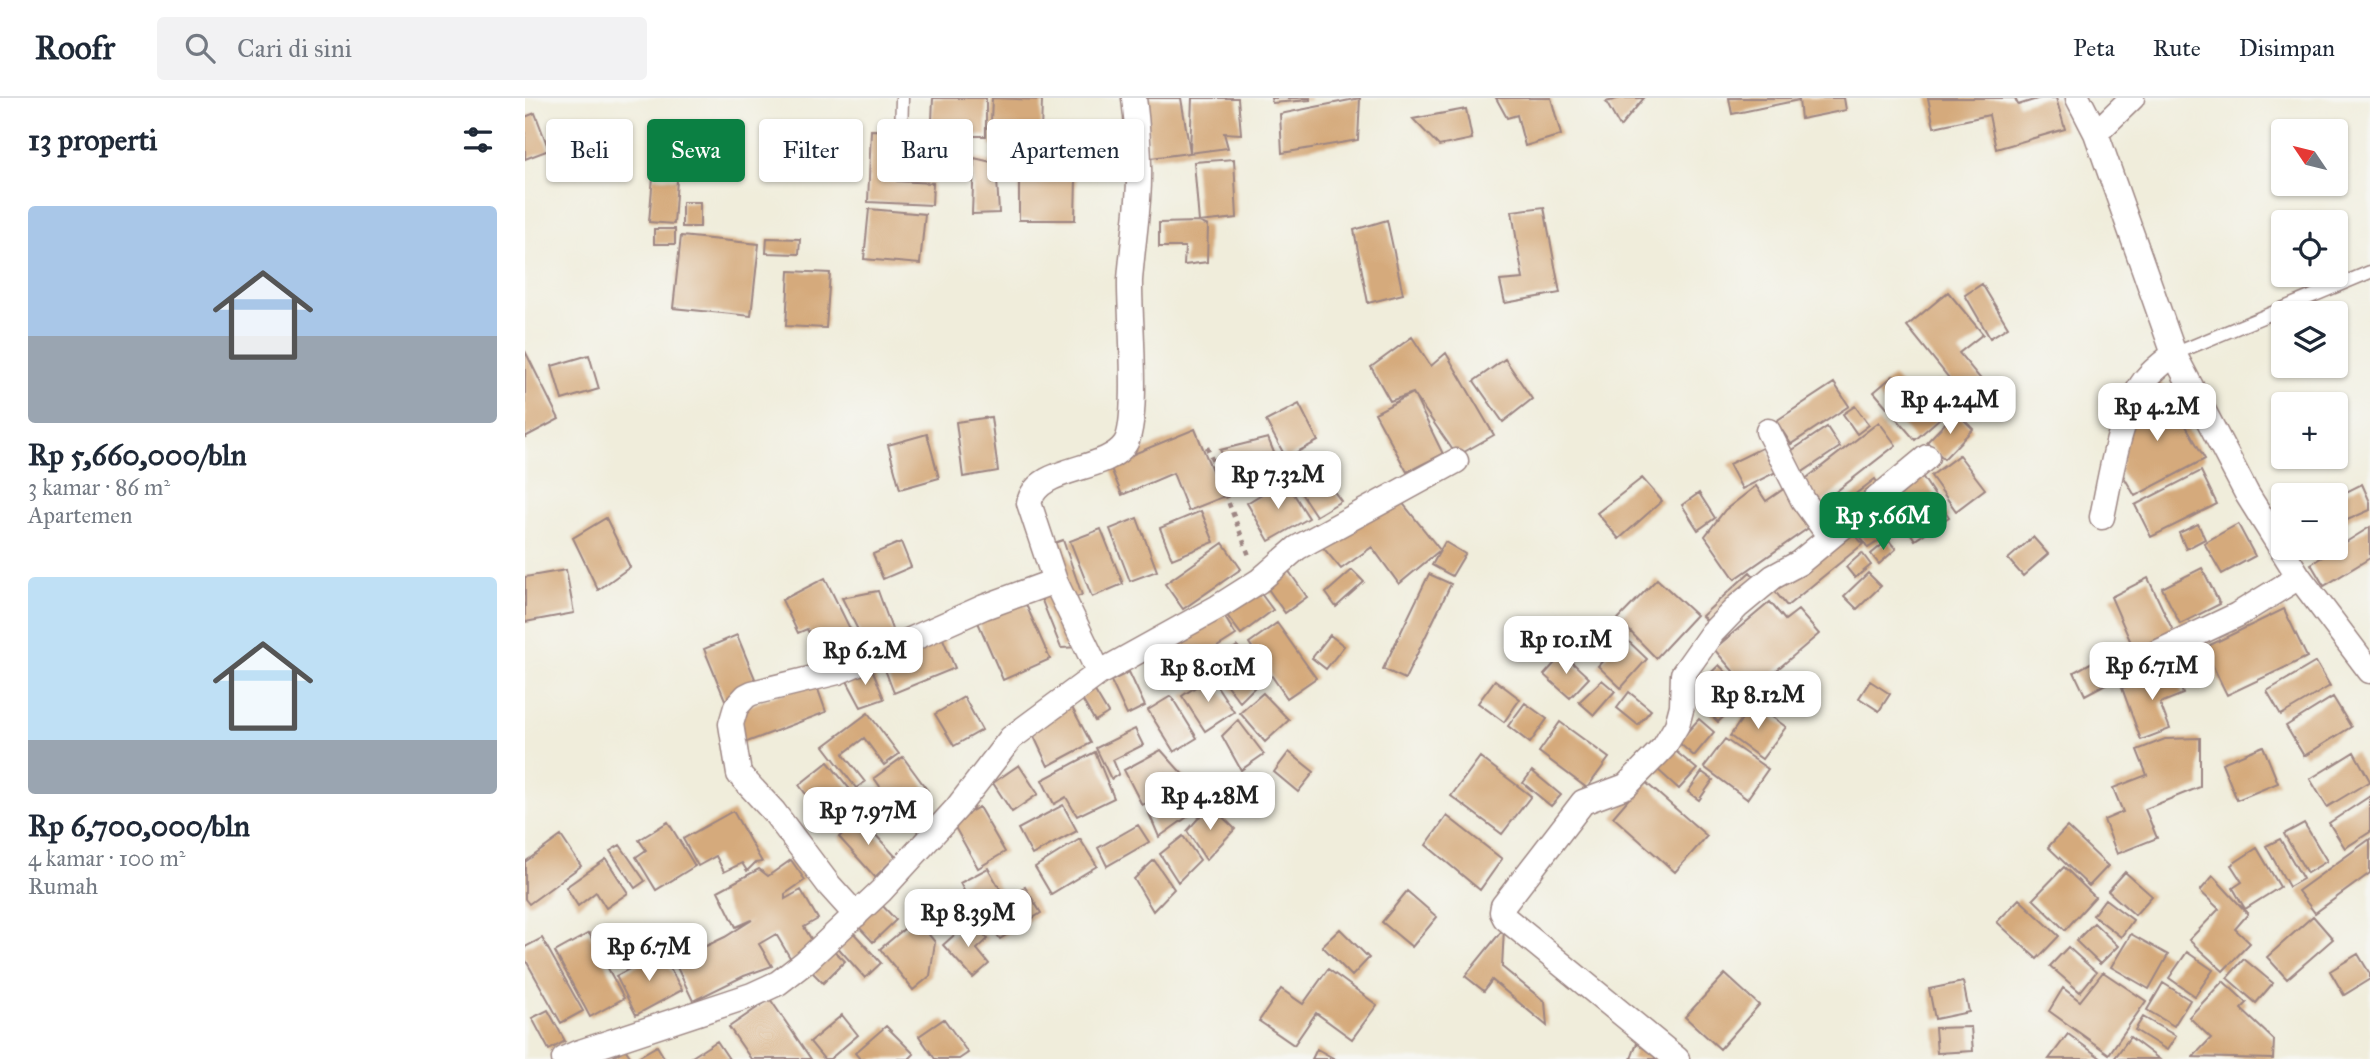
<!DOCTYPE html>
<html lang="id">
<meta charset="utf-8">
<style>
body{margin:0;font-family:"IM FELL Great Primer",serif;background:#f2f2f3;color:#1f2937;height:100vh;display:flex;flex-direction:column;font-size:26px;white-space:nowrap}
*{box-sizing:border-box;margin:0}
p{font-size:23px;color:#747a83}
.icon{flex:none;width:38px;height:38px;fill:none;stroke:currentColor;stroke-width:2;stroke-linecap:round;stroke-linejoin:round}
.map{position:relative;flex:1;overflow:hidden}
.side{display:flex;flex-direction:column;background:#fff;width:525px}
.side>*{flex:none}
.guide{position:absolute;left:21px;top:21px;width:665px;height:63px;display:flex;gap:14px}
.needle{width:46px;rotate:305deg}
.buttons{position:absolute;left:1746px;top:21px;display:grid;gap:14px}
.buttons a{display:grid;place-items:center;width:77px;height:77px;border-radius:7px;background:#fff;box-shadow:0 2px 5px #0004;font-size:35px}
.price{position:absolute;translate:-50% -60px;padding:0 16px;border-radius:14px;background:#fff;color:#222;font-size:23px;line-height:46px;filter:drop-shadow(0 2px 4px #0008)}
.price::after{content:'';position:absolute;left:50%;top:42px;width:21px;height:16px;margin-left:-10px;background:inherit;clip-path:polygon(0 0,100% 0,50% 100%)}
.price.selected{background:#0b8043;color:#fff}
ul{padding:0;list-style:none}
li{display:grid;align-content:center;gap:14px;height:371px;padding:0 28px}
li span{display:grid;place-items:center;height:217px;border-radius:7px;color:#555}
li>.icon{margin-inline-start:auto}
span .icon{width:126px;height:126px;fill:#fffc;stroke-width:1}
li b{font-size:30px}
h2{display:flex;justify-content:space-between;align-items:center;height:84px;padding:0 28px;font-size:30px}
.chip{padding:0 24px;border-radius:7px;background:#fff;box-shadow:0 2px 5px #0004;font-size:24px;line-height:63px}
.chip.selected{background:#0b8043;color:#fff}
header{display:flex;align-items:center;gap:42px;box-sizing:border-box;height:98px;padding:0 35px;background:#fff;border-bottom:2px solid #e0e1e3}
header strong{font-size:33px}
nav{display:flex;gap:38px;margin-inline-start:auto;font-size:24px}
.search{width:490px;height:63px;background:#f2f2f3;display:flex;align-items:center;gap:18px;box-sizing:border-box;padding:0 24px;border-radius:7px;color:#747a83;font-size:26px}
main{display:flex;flex:1;min-height:0}
.map>svg:first-child{display:block}
</style>
<header>
<strong>Roofr</strong>
<div class="search"><svg class="icon" aria-label="search" viewBox="0 0 24 24"><circle cx="10" cy="10" r="6"/><path d="M15 15l6 6"/></svg>Cari di sini</div>
<nav><a>Peta</a><a>Rute</a><a>Disimpan</a></nav>
</header>
<main>
<section class="side">
<h2>13 properti<svg class="icon" aria-label="filters" viewBox="0 0 24 24"><path d="M4 7h16M4 17h16"/><circle cx="9" cy="7" r="2"/><circle cx="15" cy="17" r="2"/></svg></h2>
<ul>
<li><span style="background:linear-gradient(#a9c7e8 60%,#9aa5b1 0)"><svg class="icon" aria-label="home" viewBox="0 0 24 24"><path d="M3 11l9-7 9 7M6 9v11h12V9"/></svg></span><div><b>Rp 5,660,000/bln</b><p>3 kamar · 86 m²</p><p>Apartemen</p></div></li>
<li><span style="background:linear-gradient(#bfe0f5 75%,#9aa5b1 0)"><svg class="icon" aria-label="home" viewBox="0 0 24 24"><path d="M3 11l9-7 9 7M6 9v11h12V9"/></svg></span><div><b>Rp 6,700,000/bln</b><p>4 kamar · 100 m²</p><p>Rumah</p></div></li>
</ul>
</section>
<div class="map">
<svg width="1845" height="961" viewBox="0 0 1845 961">
<rect width="100%" height="100%" fill="#f6f6f2"/>
<filter id="ink" filterUnits="userSpaceOnUse"><feTurbulence type="fractalNoise" baseFrequency=".0143" numOctaves="2"/><feDisplacementMap in="SourceGraphic" scale="14" xChannelSelector="R" yChannelSelector="G"/><feConvolveMatrix kernelMatrix="1 2 1 2 8 2 1 2 1" color-interpolation-filters="sRGB"/></filter>
<filter id="wash" filterUnits="userSpaceOnUse"><feTurbulence type="fractalNoise" baseFrequency=".00686" numOctaves="4" result="noise"/><feDisplacementMap in="SourceGraphic" scale="28" xChannelSelector="R" yChannelSelector="G"/><feGaussianBlur stdDeviation="1.57" result="paint"/><feColorMatrix in="noise" values="0 0 0 0 0 0 0 0 0 0 0 0 0 0 0 0 0 1.4 0 .05"/><feComposite in="paint" operator="in"/></filter>
<g filter="url(#wash)">
<rect width="100%" height="100%" fill="#f0eddb"/>
<g id="blocks">
<!-- building -->
<path fill="#d5aa7b" d="M408 0H461V38H430V23H407Z
M467 0 517 2 516 35 488 34 487 49 465 48Z
M621 0H656L665 54 667 0H713L716 36 699 35 703 50 625 60Z
M746 0H785V2L747 5Z
M835 0 833 42 757 55 755 16Z
M971 0H1026L1036 37 1000 48 992 17 982 20Z
M1096 0H1119L1095 29 1081 4Z
M1204 0H1319L1321 12 1276 21 1274 2 1207 16Z
M1403 0H1490L1493 7 1515 0H1531L1540 31 1471 51 1464 17 1409 29Z
M941 11 947 41 914 48 888 21Z
M10 15 24 52 0 61V19Z
M132 30H166V61L132 62Z
M346 32 375 33 372 83 408 85 407 107 343 104Z
M593 39 595 68 555 71 553 42Z
M449 60 471 65 474 115 447 116Z
M709 61 712 120 674 124 669 64Z
M128 79 152 81 149 126 124 124Z
M551 80 550 122H494V82Z
M157 104H175V129H157Z
M1019 109 1035 195 980 205 975 183 998 181 987 113Z
M344 111 400 116 395 166 339 161Z
M862 122 878 196 843 205 829 132Z
M674 124 683 128 682 164 659 167 660 149H634V125Z
M129 131H150V146H129Z
M156 138 234 146 226 218 148 210Z
M242 140 275 141 274 156 241 155Z
M264 173 305 175 301 230 261 228Z
M1457 186 1483 229 1465 240 1440 197Z
M1423 194 1458 236 1434 255 1459 285 1440 300 1382 228Z
M887 239 906 268 921 255 969 337 932 358 888 295 865 303 846 269Z
M0 253 34 321 0 339Z
M64 257 74 291 37 302 27 268Z
M980 261 1007 301 978 324 949 283Z
M1368 278 1390 303 1413 283 1432 305 1390 342 1349 294Z
M1633 279 1680 361 1610 398 1595 372 1605 326Z
M1309 285 1324 308 1266 346 1251 323Z
M888 295 918 356 882 374 850 315Z
M774 306 793 343 761 360 741 323Z
M1330 308 1344 327 1332 336 1318 316Z
M1431 314 1448 331 1419 361 1402 344Z
M466 319 473 373 438 379 431 324Z
M1354 324 1371 347 1295 406 1278 383Z
M1302 329 1315 349 1276 375 1263 355Z
M670 331 698 399 663 413 648 375 597 397 584 366Z
M402 336 414 380 375 391 363 347Z
M743 340 750 357 729 367 734 384 717 392 695 352Z
M1241 348 1253 373 1217 391 1204 366Z
M1434 357 1460 391 1431 413 1406 378Z
M788 365 816 403 791 418 764 377Z
M1676 373 1692 406 1626 439 1610 407Z
M1395 375 1424 419 1390 442 1361 398Z
M1117 380 1137 403 1094 441 1072 415Z
M1350 381 1356 390 1330 410 1324 401Z
M760 382 784 420 744 443 722 405Z
M1266 386 1292 424 1210 481 1180 438 1200 412 1231 388 1241 403Z
M1837 386 1845 404V412L1811 427V399Z
M1174 395 1190 420 1173 432 1157 407Z
M872 398 915 452 874 486 847 449 816 471 795 446Z
M1359 405 1375 429 1343 450 1327 426Z
M676 413 689 444 647 461 635 430Z
M81 420 105 469 73 492 48 440Z
M612 420 632 473 605 483 585 431Z
M1673 426 1680 441 1661 451 1654 435Z
M1713 426 1730 458 1697 476 1679 445Z
M1845 429V460L1799 488 1786 466Z
M576 431 598 486 567 499 545 443Z
M1325 431 1338 446 1262 508 1247 490Z
M1508 439 1523 456 1498 478 1483 461Z
M538 442 557 497 542 502 523 447Z
M1363 442 1371 451 1354 466 1346 456Z
M376 444 386 469 358 481 348 456Z
M920 444 940 456 927 478 907 467Z
M698 445 716 471 658 511 640 486Z
M1337 455 1346 467 1330 480 1321 469Z
M1677 470 1695 506 1655 526 1637 490Z
M41 472 49 515 0 524V479Z
M763 472 782 499 760 515 741 488Z
M827 472 839 484 811 509 801 495Z
M1225 474 1234 484 1186 527 1177 518Z
M1343 475 1356 488 1332 511 1319 498Z
M904 476 926 486 880 581 858 571Z
M300 480 333 547 299 564 282 531 273 535 257 502Z
M1623 480 1650 537 1610 554 1586 499Z
M1132 481 1171 517 1131 560 1093 521Z
M530 488 555 549 536 550 514 495Z
M353 493 369 537 341 548 317 500Z
M734 493 748 512 716 536 701 516Z
M499 502 525 561 478 582 452 522Z
M1245 504 1260 522 1273 512 1294 536 1226 594 1189 551Z
M1759 511 1782 559 1702 597 1679 550Z
M696 513 711 537 665 566 650 542Z
M752 525 791 580 762 600 724 545Z
M416 536 430 570 369 595 356 561Z
M212 537 233 588 200 602 179 551Z
M805 537 819 548 801 571 787 560Z
M1099 539 1122 561 1096 590 1073 568Z
M712 548 740 579 715 604 686 567Z
M1586 554 1597 577 1560 597 1549 574Z
M1038 556 1064 580 1045 600 1019 577Z
M1791 564 1805 588 1756 617 1742 593Z
M345 566 359 601 336 609 321 581Z
M1194 567 1222 596 1193 624 1165 595Z
M1649 571 1658 596 1635 605 1645 631 1616 642 1597 590Z
M604 574 620 608 602 617 586 583Z
M686 579 709 614 680 633 657 598Z
M970 582 995 601 979 624 953 605Z
M1077 582 1090 593 1069 617 1054 604Z
M290 583 301 614 214 647 218 610Z
M1345 583 1365 596 1354 613 1334 600Z
M568 590 583 615 570 623 555 598Z
M1104 594 1126 612 1113 627 1092 610Z
M738 595 764 622 740 644 715 615Z
M646 598 672 640 649 654 623 612Z
M439 599 457 632 429 648 410 616Z
M1808 599 1826 629 1779 658 1761 628Z
M544 604 566 645 523 668 506 632Z
M1000 605 1022 621 1005 645 983 628Z
M1228 605 1261 629 1237 661 1205 638Z
M343 615 374 656 359 667 339 640 318 656 340 684 331 690 299 648Z
M1174 621 1189 634 1169 658 1153 644Z
M713 622 739 656 716 672 697 638Z
M1035 624 1084 660 1062 690 1014 654Z
M610 631 618 647 588 662 594 676 586 681 571 650Z
M1675 640V689L1620 711 1632 740 1592 756 1579 722 1598 714 1588 690 1622 677 1612 652 1640 641Z
M1200 641 1243 671 1222 701 1179 669Z
M1738 648 1753 685 1712 702 1697 665Z
M636 652 662 681 617 707 599 672Z
M1149 652 1172 671 1154 691 1132 671Z
M570 654 589 700 552 718 541 699 529 706 517 682Z
M764 654 789 674 773 694 749 674Z
M1829 654 1845 683 1802 709 1785 681Z
M378 659 403 693 389 703 399 717 383 728 349 680Z
M955 659 1006 698 977 736 926 698Z
M303 664 332 700 302 724 274 687Z
M494 667 513 696 487 714 468 685Z
M1007 673 1036 697 1026 708 998 685Z
M1177 674 1188 682 1174 702 1163 694Z
M1119 683 1182 738 1150 774 1088 719Z
M660 688 672 712 634 739 623 713Z
M1845 698V734L1820 750 1804 725Z
M538 707 552 733 507 757 493 731Z
M685 707 710 731 681 762 662 733Z
M454 709 480 754 453 770 427 724Z
M208 713 237 764 230 765 222 773 217 765 199 774 191 758 173 768 158 741Z
M922 718 977 761 955 792 901 747Z
M335 720 371 759 350 779 314 739Z
M143 724 170 768 131 792 111 759 121 752 114 742Z
M1779 725 1802 763 1782 775 1759 736Z
M613 727 624 744 582 768 573 750Z
M1542 729 1583 768 1564 788 1523 749Z
M36 738 56 768 4 806 0 801V764Z
M658 738 675 762 653 784 635 756Z
M555 741 572 768 526 796 510 769Z
M1755 741 1778 781 1764 789 1741 748Z
M1845 741V775L1790 815 1773 793Z
M95 747 120 783 110 790 85 753Z
M1732 750 1755 789 1720 811 1708 790 1717 784 1706 767Z
M81 761 103 795 81 810 71 794 53 808 41 789Z
M266 762 280 782 260 796V801L276 792 293 821 279 829 291 849 267 863 251 836 234 846 247 868 219 878 168 903 149 863 200 839 227 822 211 829 193 793 234 771 243 778Z
M629 762 649 791 628 813 609 781Z
M1539 769 1570 799 1540 832 1508 801Z
M463 770 478 796 449 812 435 785Z
M1600 774 1627 798 1610 817 1583 793Z
M1688 778 1723 816 1710 831 1725 845 1698 873 1664 842 1694 811 1675 793Z
M500 789 516 815 475 841 458 816Z
M882 793 912 819 887 849 857 824Z
M1494 801 1534 838 1512 861 1472 824Z
M1580 801 1608 822 1596 839 1568 817Z
M354 804 371 822 348 844 331 826Z
M1788 818 1808 841 1762 881 1742 859Z
M391 821 410 844 405 878 388 892 355 851Z
M446 822 463 841 452 851 464 866 448 880 418 847Z
M1569 825 1593 848 1575 866 1551 843Z
M979 830 977 869 1020 904 1022 928 967 882 959 893 940 878Z
M325 831 356 865 340 880 309 845Z
M815 831 844 860 827 878 797 848Z
M64 835 99 900 65 919 30 854Z
M1606 836 1643 857 1624 891 1586 869Z
M17 840 58 913 36 925 0 861V849Z
M1543 849 1571 874 1555 894 1525 868Z
M306 850 320 863 298 885 285 872Z
M136 854 157 892 111 917 91 878Z
M1662 854 1688 872 1670 898 1644 880Z
M1833 856 1845 876V881L1819 897 1805 873Z
M1719 861 1748 885 1731 905 1702 880Z
M803 871 852 907 827 941 791 915 769 947 734 923 756 891 778 906Z
M1578 874 1621 903 1584 956 1524 913 1538 890 1555 903Z
M1200 876 1234 907 1195 951 1160 919Z
M1698 883 1722 905 1716 911 1749 942 1748 961 1668 959 1686 940 1664 919Z
M1438 884 1444 914 1410 921 1404 891Z
M1638 885 1665 902 1649 928 1622 912Z
M245 901 286 961H226L204 929Z
M23 912 40 943 24 952 7 920Z
M317 917 333 937 305 961H299L285 944Z
M1618 919 1651 938 1642 952 1610 932Z
M419 921 443 955 434 961H410L394 938Z
M361 928 389 956 384 961H335L330 955Z
M1446 929 1448 953 1412 955 1410 930Z
M1543 936 1577 961H1524Z
M1605 939 1634 961H1589Z
M192 943 204 961H164Z
M1112 945 1133 961H1106Z
M132 948 140 961H115L113 959Z
M100 951 107 961H85Z
M792 951 810 961H787Z"/>
</g>
</g>
<g filter="url(#ink)">
<use href="#blocks" fill-opacity="0" stroke="#9d8683" stroke-width="2"/>
<g fill="none" stroke-linecap="round" stroke-linejoin="round">
<defs>
<path id="service" d="M376 40 377 0
M1649 256 1845 174"/>
<path id="minor" d="M1553 0 1571 35 1649 256 1722 396 1774 479 1845 573
M1571 35 1607 0
M1243 333 1278 402 1305 439
M1577 419C1586 377 1594 317 1620 282 1628 272 1639 264 1649 256
M1606 567 1712 517 1774 479
M574 575 530 483 504 405C512 367 580 375 600 346 615 324 604 214 605 182 607 155 611 128 613 102 616 68 613 33 609 0
M331 817 304 787 249 714 214 676 206 626 211 609 221 598 227 595 313 574 459 509 530 483
M39 961 52 955 227 897 253 885 279 865 356 793 432 710 486 640 574 575 693 509 734 483 772 450 931 363
M1152 961 980 820 977 814 978 808 1058 704 1101 688 1139 649 1152 627 1157 608 1158 576 1187 535 1213 508 1248 479 1274 465 1402 359"/>
</defs>
<!-- service casing -->
<use href="#service" stroke="#9d8683" stroke-width="15"/>
<!-- minor casing -->
<use href="#minor" stroke="#9d8683" stroke-width="27"/>
<!-- path -->
<path stroke="#9d8683" stroke-width="4.5" stroke-dasharray="5 5" stroke-linecap="butt" d="M682 349 725 460"/>
<!-- service -->
<use href="#service" stroke="#fff" stroke-width="12"/>
<!-- minor -->
<use href="#minor" stroke="#fff" stroke-width="24"/>
</g>
</g>
</svg>
<div class="buttons">
<a><svg class="needle" viewBox="-14 -14 28 28"><path d="M0-13l5 13h-10z" fill="#e53935"/><path d="M0 13l5-13h-10z" fill="#747a83"/></svg></a>
<a><svg class="icon" aria-label="locate" viewBox="0 0 24 24"><circle cx="12" cy="12" r="6"/><path d="M12 2v4M12 18v4M2 12h4M18 12h4"/></svg></a>
<a><svg class="icon" aria-label="layers" viewBox="0 0 24 24"><path d="M12 4l9 5-9 5-9-5zM3 14l9 5 9-5"/></svg></a>
<a>+</a>
<a>−</a>
</div>
<b class="price" style="left:1425px;top:338px">Rp 4.24M</b>
<b class="price" style="left:1632px;top:345px">Rp 4.2M</b>
<b class="price" style="left:753px;top:413px">Rp 7.32M</b>
<b class="price selected" style="left:1358px;top:454px">Rp 5.66M</b>
<b class="price" style="left:1041px;top:578px">Rp 10.1M</b>
<b class="price" style="left:340px;top:589px">Rp 6.2M</b>
<b class="price" style="left:1627px;top:604px">Rp 6.71M</b>
<b class="price" style="left:683px;top:606px">Rp 8.01M</b>
<b class="price" style="left:1233px;top:633px">Rp 8.12M</b>
<b class="price" style="left:685px;top:734px">Rp 4.28M</b>
<b class="price" style="left:343px;top:749px">Rp 7.97M</b>
<b class="price" style="left:443px;top:851px">Rp 8.39M</b>
<b class="price" style="left:124px;top:885px">Rp 6.7M</b>
<div class="guide">
<a class="chip">Beli</a>
<a class="chip selected">Sewa</a>
<a class="chip">Filter</a>
<a class="chip">Baru</a>
<a class="chip">Apartemen</a>
</div>
</div>
</main>
